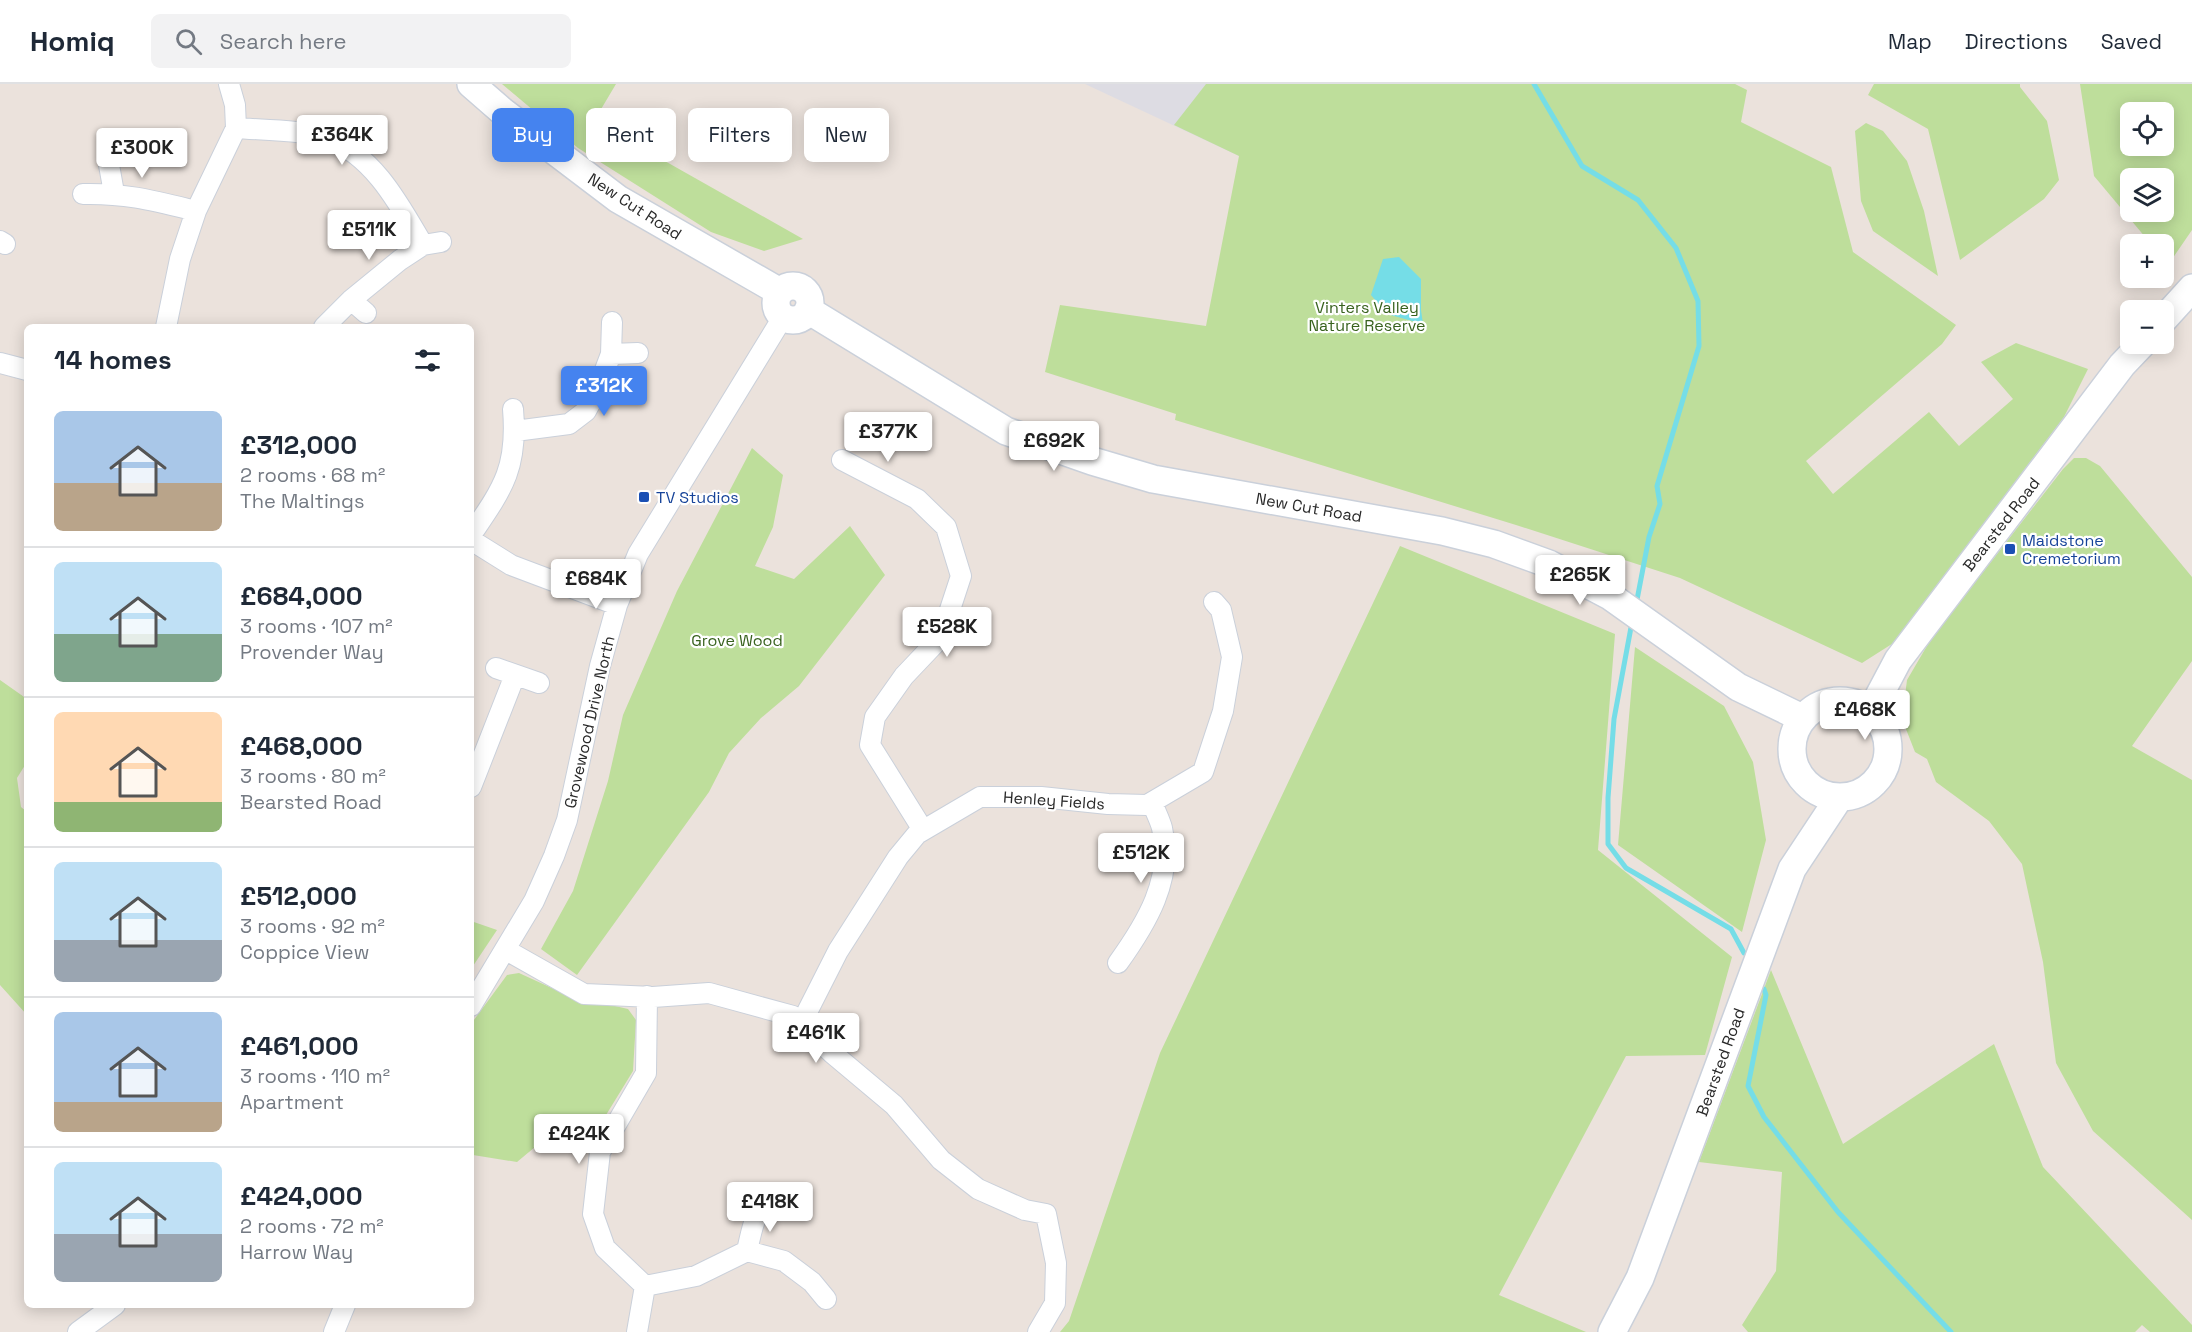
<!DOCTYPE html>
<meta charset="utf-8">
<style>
body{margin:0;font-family:"Space Grotesk",sans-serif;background:#f2f2f3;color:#1f2937;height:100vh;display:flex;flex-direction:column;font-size:22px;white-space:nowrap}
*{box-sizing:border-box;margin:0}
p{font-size:20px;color:#747a83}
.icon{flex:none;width:33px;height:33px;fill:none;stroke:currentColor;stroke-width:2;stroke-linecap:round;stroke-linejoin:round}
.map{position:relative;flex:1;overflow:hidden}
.details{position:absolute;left:24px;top:240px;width:450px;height:984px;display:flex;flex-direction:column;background:#fff;border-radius:9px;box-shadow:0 3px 15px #0003}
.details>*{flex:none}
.banner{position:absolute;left:492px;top:24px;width:570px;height:54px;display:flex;gap:12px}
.buttons{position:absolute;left:2120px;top:18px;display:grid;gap:12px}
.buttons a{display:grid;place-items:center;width:54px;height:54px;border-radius:9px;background:#fff;box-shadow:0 3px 15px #0003;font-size:30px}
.price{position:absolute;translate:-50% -51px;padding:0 14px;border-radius:6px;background:#fff;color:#222;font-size:20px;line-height:39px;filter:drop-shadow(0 2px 3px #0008)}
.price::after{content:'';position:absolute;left:50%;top:36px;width:18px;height:14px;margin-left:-9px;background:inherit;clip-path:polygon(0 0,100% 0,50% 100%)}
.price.on{background:#4583ef;color:#fff}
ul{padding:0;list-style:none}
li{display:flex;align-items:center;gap:18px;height:150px;padding:0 30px}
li+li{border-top:2px solid #e0e1e3}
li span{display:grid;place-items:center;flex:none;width:168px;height:120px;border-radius:9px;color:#555}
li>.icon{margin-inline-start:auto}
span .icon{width:72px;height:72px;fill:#fffc;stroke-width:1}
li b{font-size:26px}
h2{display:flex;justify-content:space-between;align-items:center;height:72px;padding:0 30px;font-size:26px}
.tag{padding:0 21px;border-radius:9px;background:#fff;box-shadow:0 3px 15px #0003;font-size:21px;line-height:54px}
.tag.on{background:#4583ef;color:#fff}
header{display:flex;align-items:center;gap:36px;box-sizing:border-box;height:84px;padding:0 30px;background:#fff;border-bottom:2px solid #e0e1e3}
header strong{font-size:28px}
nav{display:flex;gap:33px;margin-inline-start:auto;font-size:21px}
.search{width:420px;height:54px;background:#f2f2f3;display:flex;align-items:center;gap:15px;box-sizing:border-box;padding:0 21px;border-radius:9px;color:#747a83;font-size:22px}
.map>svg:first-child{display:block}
</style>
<header>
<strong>Homiq</strong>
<div class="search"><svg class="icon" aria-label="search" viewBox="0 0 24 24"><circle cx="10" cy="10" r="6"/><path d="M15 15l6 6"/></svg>Search here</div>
<nav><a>Map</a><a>Directions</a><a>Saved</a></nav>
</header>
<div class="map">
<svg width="2192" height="1248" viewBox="0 0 2192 1248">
<rect width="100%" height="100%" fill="#ebe2dc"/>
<!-- industrial -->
<path fill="#dddce3" d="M1085 0H1248L1239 72Z"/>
<!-- green -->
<path fill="#bede9b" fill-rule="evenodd" d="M502 0H616L594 37 803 155 764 167 711 148 578 64Z
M1206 0H1735L1747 6 1741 38 1831 83 1853 168 1956 241 1942 260 1806 377 1833 410 1929 328 1959 362 2013 315 1981 278 2016 259 2088 285 2064 333 1895 558 1862 579 1680 494 1516 441 1175 336 1176 330 1045 288 1060 221 1206 242 1239 72 1174 41Z
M1874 0H2020V3L2047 37 2059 96 2044 115 1960 176 1928 45 1868 11Z
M2080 0H2192V146L2168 181 2163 174V160H2151L2094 92ZM2130 28H2163V62H2130ZM2130 94H2163V128H2130Z
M1866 39 1883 47 1907 77 1924 127 1938 192 1873 147 1861 117 1855 47Z
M752 364 783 391 773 443 755 482 794 495 850 442 885 491 799 602 761 634 729 669 709 708 577 891 541 865 573 807 608 697 623 631 677 507Z
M2074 374H2086L2100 382 2192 493V577L2132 662 2192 696V1136L2093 1047 2056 979 2043 878 2022 780 1989 737 1936 698 1927 675 1915 668 1902 635 1907 596 1931 555 2063 385Z
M1400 462 1615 550 1598 766 1732 873 1705 971 1626 972 1499 1211 1586 1248H1060L1069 1237 1160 969Z
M1635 563 1724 622 1753 678 1766 756 1742 848 1618 761Z
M0 596 27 615V678L17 694 21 723 27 728V931L0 901Z
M471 837 497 846 471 885Z
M1771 886 1843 1060 1994 960 2043 1083 2192 1241V1248H2150L2142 1241 2135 1248H1748L1742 1241 1776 1187 1782 1088 1699 1078Z
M519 889 567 911 628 925 636 936 633 987 587 1062 535 1063 517 1078 473 1071 471 1069V940L507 891Z"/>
<!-- water -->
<path fill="#75dde7" d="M1399 173 1421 195V226L1423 240 1387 230 1371 211 1383 175Z"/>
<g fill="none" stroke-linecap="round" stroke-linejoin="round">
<!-- stream -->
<path stroke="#75dde7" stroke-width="5" d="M1534 0 1582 82 1638 116 1676 164 1698 217 1699 262 1657 402 1660 420 1649 453 1636 521
M1632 538 1614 635 1608 714V760L1626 784 1731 845 1744 869
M1764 905 1766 911 1748 1002 1764 1033 1838 1128 1951 1248"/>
<defs>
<path id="street" d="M236 44C261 46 306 46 327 54 374 72 399 120 423 161
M109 81 114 109
M83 110C126 109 155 117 196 127
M0 157 5 160
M351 216 366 229
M166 243 180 175 196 127 236 44 235 21 229 0
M324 243 351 216 400 176 423 161 441 158
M611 270 638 269
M0 279 27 286
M515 347 569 340 586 327 597 307 611 270 612 238
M842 376 917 415 946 443 961 492 941 553 904 592 875 633 870 661 923 746
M471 451C503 404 518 384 513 325
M471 456 511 481 617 521
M496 584 539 599
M471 703 515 591
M506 866 584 910 653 913 709 909 793 932 832 969 894 1021 941 1076 978 1105 1025 1126 1046 1130 1056 1179 1055 1219 1038 1248
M1118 879C1146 840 1174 795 1162 744 1160 736 1155 727 1152 718
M471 922 534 817 554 772 567 736 600 582 617 521 638 470 783 233
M801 940 838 867 898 773 917 750 980 713H1041L1108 720 1147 721 1203 688 1223 627 1232 573 1221 526 1214 518
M747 1167C751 1149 754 1132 765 1117
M645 1202 696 1192 747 1167 784 1177 812 1198 826 1215
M78 1248 115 1221
M334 1248 345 1221
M637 1248 645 1202 605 1164 593 1130 600 1068 646 989 647 912"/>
<path id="secondary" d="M471 0 502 27 618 115 780 208
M776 219a17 17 0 1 1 34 0a17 17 0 1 1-34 0Z
M808 226 1006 347 1092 377 1153 395 1442 447 1494 460 1549 480 1610 512 1738 603 1802 634
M2163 236 2192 204
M1792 665a48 48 0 1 1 96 0a48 48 0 1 1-96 0Z
M1871 627 1898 576 2122 281 2142 260
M1612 1248 1640 1194 1792 785 1839 714"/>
</defs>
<!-- street casing -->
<use href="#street" stroke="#cad0da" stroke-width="22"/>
<!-- secondary casing -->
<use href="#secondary" stroke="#cad0da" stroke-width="30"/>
<!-- street -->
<use href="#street" stroke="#fff" stroke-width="20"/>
<!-- secondary -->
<use href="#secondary" stroke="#fff" stroke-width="27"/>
</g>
<!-- markers -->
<g fill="#1a4fb4" stroke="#fff" stroke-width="2">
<rect x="638" y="407" width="12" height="12" rx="3"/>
<rect x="2004" y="459" width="12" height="12" rx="3"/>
</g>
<g text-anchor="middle" stroke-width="4.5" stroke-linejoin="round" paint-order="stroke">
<!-- street labels -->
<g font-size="16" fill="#292929" stroke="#fff">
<text transform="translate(635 122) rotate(33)" y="6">New Cut Road</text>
<text transform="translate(1309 423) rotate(10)" y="6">New Cut Road</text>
<text transform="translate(2001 440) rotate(-52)" y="6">Bearsted Road</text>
<text transform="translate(589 638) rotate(-77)" y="6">Grovewood Drive North</text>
<text transform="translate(1054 716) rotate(4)" y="6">Henley Fields</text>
<text transform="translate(1720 978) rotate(-70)" y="6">Bearsted Road</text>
</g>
<!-- park labels -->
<g font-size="16" fill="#38621e" stroke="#fff">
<text x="1367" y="229">Vinters Valley<tspan x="1367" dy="18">Nature Reserve</tspan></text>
<text x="737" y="562">Grove Wood</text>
</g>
<!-- transit labels -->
<g font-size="16" fill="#164399" stroke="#fff" text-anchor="start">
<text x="656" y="419">TV Studios</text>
<text x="2022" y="462">Maidstone<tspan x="2022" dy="18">Cremetorium</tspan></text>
</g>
</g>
</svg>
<div class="buttons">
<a><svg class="icon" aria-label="locate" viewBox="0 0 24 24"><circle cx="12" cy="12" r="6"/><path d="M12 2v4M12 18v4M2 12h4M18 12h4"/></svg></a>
<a><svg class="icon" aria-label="layers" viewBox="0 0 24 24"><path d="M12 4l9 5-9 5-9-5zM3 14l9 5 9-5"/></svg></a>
<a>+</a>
<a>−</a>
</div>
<b class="price" style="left:342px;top:82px">£364K</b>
<b class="price" style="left:142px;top:95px">£300K</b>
<b class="price" style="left:369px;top:177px">£511K</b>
<b class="price on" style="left:604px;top:333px">£312K</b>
<b class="price" style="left:888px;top:379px">£377K</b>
<b class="price" style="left:1054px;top:388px">£692K</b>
<b class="price" style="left:1580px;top:522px">£265K</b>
<b class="price" style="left:596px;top:526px">£684K</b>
<b class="price" style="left:947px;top:574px">£528K</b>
<b class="price" style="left:1865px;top:657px">£468K</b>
<b class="price" style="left:1141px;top:800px">£512K</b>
<b class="price" style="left:816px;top:980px">£461K</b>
<b class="price" style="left:579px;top:1081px">£424K</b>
<b class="price" style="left:770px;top:1149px">£418K</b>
<div class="banner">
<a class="tag on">Buy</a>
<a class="tag">Rent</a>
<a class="tag">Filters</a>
<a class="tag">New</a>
</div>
<section class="details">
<h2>14 homes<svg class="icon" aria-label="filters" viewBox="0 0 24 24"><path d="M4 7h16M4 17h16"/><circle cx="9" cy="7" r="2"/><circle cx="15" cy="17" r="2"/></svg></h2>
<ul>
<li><span style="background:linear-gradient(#a9c7e8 60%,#b9a48a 0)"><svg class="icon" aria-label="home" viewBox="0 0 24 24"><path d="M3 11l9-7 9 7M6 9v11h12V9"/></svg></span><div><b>£312,000</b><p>2 rooms · 68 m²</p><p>The Maltings</p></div></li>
<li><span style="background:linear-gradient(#bfe0f5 60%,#7fa58c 0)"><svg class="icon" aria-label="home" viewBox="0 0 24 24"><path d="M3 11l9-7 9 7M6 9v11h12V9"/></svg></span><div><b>£684,000</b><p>3 rooms · 107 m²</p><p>Provender Way</p></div></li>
<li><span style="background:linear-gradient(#ffd9b3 75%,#8fb573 0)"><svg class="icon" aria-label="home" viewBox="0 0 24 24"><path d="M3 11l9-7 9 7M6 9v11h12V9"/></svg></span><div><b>£468,000</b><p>3 rooms · 80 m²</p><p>Bearsted Road</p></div></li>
<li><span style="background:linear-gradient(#bfe0f5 65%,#9aa5b1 0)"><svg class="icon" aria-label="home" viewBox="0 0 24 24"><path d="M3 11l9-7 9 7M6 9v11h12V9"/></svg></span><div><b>£512,000</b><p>3 rooms · 92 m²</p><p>Coppice View</p></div></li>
<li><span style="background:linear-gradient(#a9c7e8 75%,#b9a48a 0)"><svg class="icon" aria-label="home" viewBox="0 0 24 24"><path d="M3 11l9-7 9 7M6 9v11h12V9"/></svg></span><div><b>£461,000</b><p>3 rooms · 110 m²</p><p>Apartment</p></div></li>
<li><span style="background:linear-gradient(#bfe0f5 60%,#9aa5b1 0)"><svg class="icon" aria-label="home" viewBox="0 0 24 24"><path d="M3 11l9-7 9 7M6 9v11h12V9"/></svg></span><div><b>£424,000</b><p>2 rooms · 72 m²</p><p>Harrow Way</p></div></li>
</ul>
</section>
</div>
